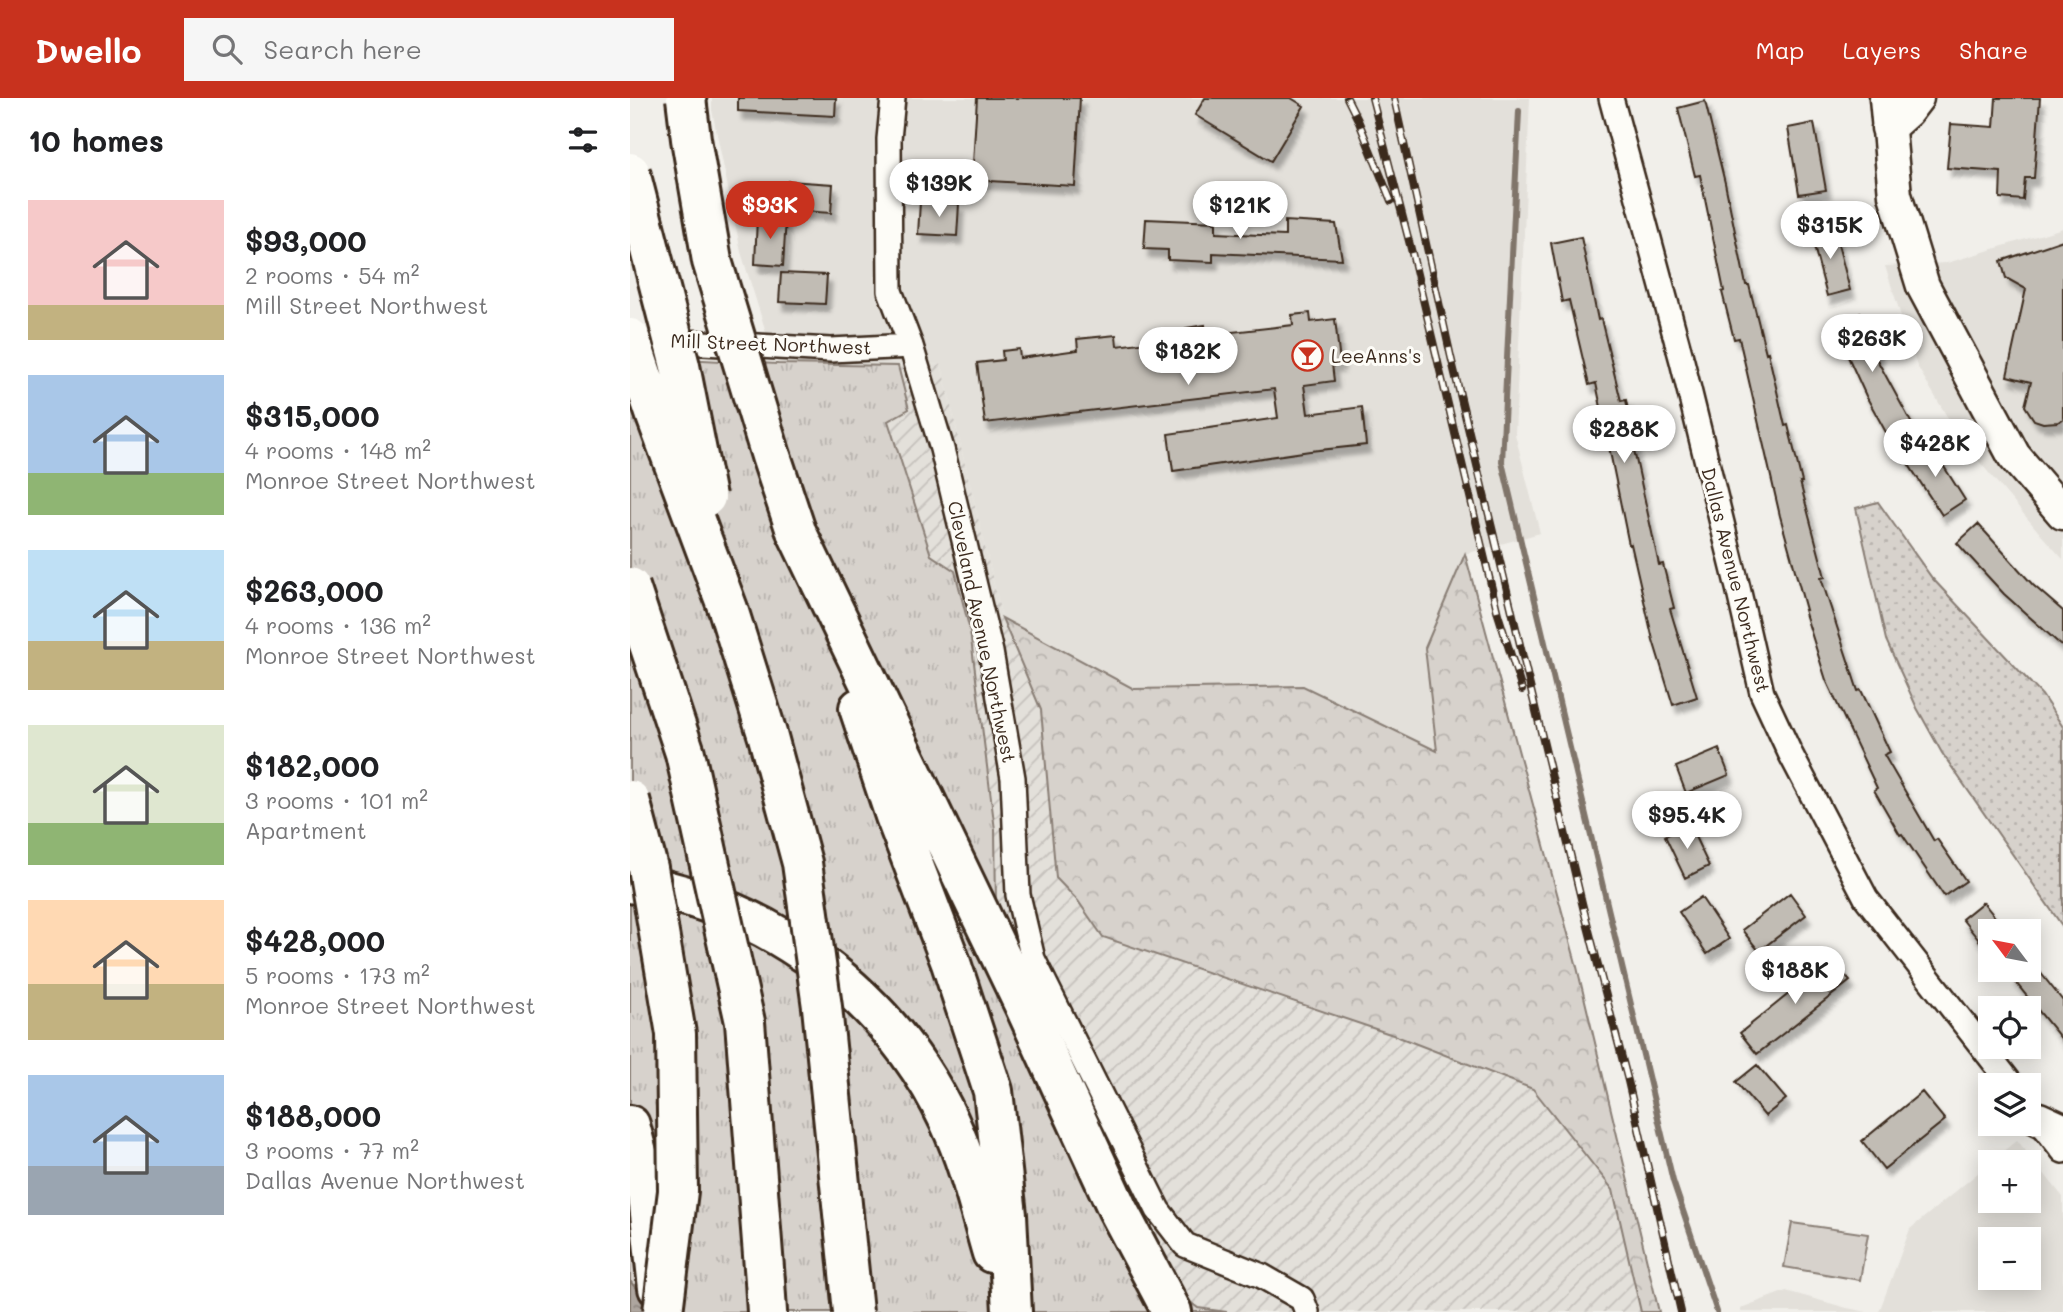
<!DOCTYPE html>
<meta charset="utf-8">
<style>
body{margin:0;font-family:Mali,sans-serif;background:#f6f6f6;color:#202124;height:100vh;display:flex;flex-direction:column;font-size:26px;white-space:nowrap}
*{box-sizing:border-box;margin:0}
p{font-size:23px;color:#757577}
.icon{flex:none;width:38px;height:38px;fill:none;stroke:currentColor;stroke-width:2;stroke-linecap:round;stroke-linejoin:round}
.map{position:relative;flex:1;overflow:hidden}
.sheet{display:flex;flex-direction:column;background:#fff;width:630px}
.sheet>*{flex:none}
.needle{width:46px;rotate:302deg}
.tools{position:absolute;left:1348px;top:821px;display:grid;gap:14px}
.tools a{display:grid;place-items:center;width:63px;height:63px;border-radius:0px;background:#fff;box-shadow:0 4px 18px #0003;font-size:35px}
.price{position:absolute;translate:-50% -60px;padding:0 16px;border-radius:24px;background:#fff;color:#222;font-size:23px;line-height:46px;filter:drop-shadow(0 2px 4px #0008)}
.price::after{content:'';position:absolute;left:50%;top:42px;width:21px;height:16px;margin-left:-10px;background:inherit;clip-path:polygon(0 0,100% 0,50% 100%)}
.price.selected{background:#c8321e;color:#fff}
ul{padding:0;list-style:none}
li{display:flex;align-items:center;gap:21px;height:175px;padding:0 28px}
li span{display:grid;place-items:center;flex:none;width:196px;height:140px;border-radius:0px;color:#555}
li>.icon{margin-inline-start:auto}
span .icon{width:84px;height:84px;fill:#fffc;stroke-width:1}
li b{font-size:30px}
h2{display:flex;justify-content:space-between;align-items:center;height:84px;padding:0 28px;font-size:30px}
header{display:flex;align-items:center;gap:42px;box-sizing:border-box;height:98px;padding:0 35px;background:#c8321e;color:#fff}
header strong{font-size:33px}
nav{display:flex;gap:38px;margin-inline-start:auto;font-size:24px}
.search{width:490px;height:63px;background:#f6f6f6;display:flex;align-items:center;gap:18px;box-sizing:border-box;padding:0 24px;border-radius:0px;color:#757577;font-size:26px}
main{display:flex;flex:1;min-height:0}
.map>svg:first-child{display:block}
</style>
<header>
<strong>Dwello</strong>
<div class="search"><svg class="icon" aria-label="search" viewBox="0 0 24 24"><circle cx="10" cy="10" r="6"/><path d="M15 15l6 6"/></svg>Search here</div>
<nav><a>Map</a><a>Layers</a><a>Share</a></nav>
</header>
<main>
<section class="sheet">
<h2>10 homes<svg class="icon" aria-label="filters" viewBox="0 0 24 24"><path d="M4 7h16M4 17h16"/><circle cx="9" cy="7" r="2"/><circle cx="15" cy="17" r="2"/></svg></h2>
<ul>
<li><span style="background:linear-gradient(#f6c9c9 75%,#c2b280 0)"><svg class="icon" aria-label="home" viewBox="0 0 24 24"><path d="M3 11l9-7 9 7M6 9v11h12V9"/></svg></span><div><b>$93,000</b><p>2 rooms · 54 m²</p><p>Mill Street Northwest</p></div></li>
<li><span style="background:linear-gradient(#a9c7e8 70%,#8fb573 0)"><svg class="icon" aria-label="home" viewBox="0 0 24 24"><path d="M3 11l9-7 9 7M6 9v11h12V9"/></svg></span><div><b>$315,000</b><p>4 rooms · 148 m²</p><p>Monroe Street Northwest</p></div></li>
<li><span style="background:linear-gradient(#bfe0f5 65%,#c2b280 0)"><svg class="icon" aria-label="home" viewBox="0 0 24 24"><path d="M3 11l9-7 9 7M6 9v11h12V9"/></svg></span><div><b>$263,000</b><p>4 rooms · 136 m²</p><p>Monroe Street Northwest</p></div></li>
<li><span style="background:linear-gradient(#dfe7d0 70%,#8fb573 0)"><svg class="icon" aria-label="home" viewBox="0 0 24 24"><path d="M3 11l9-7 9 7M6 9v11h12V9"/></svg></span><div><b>$182,000</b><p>3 rooms · 101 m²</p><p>Apartment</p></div></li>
<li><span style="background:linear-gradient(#ffd9b3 60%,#c2b280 0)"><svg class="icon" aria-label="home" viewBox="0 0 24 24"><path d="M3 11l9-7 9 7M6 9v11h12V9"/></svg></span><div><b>$428,000</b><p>5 rooms · 173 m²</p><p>Monroe Street Northwest</p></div></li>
<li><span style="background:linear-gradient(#a9c7e8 65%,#9aa5b1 0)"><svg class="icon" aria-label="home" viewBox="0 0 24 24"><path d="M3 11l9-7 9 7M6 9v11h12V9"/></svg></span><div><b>$188,000</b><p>3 rooms · 77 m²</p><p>Dallas Avenue Northwest</p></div></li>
</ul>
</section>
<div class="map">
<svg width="1433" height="1214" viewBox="0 0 1433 1214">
<defs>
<pattern id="industrial-furrows" width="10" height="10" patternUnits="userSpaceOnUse" patternTransform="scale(1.75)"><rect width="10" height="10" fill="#e3e0da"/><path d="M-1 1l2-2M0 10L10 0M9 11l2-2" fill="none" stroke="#c4c0bb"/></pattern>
<pattern id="grass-tufts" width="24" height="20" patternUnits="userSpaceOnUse" patternTransform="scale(1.75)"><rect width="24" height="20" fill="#d7d2cc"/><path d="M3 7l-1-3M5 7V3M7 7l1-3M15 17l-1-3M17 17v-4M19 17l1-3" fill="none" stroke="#b9b4af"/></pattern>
<pattern id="forest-crowns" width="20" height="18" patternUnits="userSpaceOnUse" patternTransform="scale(1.75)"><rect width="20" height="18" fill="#d7d2cc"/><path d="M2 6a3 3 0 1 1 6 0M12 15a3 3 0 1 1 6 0" fill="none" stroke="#b9b4af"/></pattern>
<pattern id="park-dots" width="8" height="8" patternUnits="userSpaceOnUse" patternTransform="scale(1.75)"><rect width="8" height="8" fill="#d7d2cc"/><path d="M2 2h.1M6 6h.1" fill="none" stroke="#b9b4af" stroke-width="1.8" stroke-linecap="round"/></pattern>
<pattern id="water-ripples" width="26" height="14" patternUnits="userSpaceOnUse" patternTransform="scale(1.75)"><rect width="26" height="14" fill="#aea69f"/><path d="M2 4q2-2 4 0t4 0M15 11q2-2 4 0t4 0" fill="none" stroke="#8f8781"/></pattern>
<filter id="shadow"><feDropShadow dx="4.5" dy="8" stdDeviation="2" flood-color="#0004"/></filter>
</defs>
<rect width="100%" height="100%" fill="#f1efea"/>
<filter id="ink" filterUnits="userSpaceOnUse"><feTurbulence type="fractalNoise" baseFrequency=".0143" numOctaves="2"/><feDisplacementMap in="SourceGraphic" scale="14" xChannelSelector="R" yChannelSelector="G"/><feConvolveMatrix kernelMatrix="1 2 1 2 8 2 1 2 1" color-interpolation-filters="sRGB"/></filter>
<g filter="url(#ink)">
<!-- built -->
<path fill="#e3e0da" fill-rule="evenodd" d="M82 0H900L885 336 910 435 835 456 795 550 807 653 673 588 504 591 372 520 311 266 268 268 148 266 135 231 111 154 82 12Z
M1433 130V461L1413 439 1331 342 1287 268 1255 168 1317 165Z
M1387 1042 1433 1099V1214H1249L1280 1131 1360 1065V1102H1398V1064H1360ZM1398 1141V1180H1360V1141Z
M1156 1193 1217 1210 1237 1214H1111V1210Z"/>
<!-- industrial -->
<path fill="url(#industrial-furrows)" d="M311 266 372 520 411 612 426 780 448 803 473 838 766 938 903 991 983 1092 1011 1214H597L568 1210 489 1149 367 882 365 732 340 533 325 473 301 457 257 323 279 311 268 268Z"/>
<!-- grass -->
<path fill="url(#grass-tufts)" stroke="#897e75" stroke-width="2" d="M0 258 148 266 268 268 279 311 258 323 301 457 325 473 340 533 365 732 367 882 489 1149 568 1210 597 1214H24L0 1183Z"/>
<!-- forest -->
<path fill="url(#forest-crowns)" stroke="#897e75" stroke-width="2" d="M835 456 947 869 1029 1214H1011L983 1092 903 991 766 938 473 839 448 803 426 780 411 612 372 520 504 591 673 588 807 653 795 550Z"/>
<!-- park -->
<path fill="url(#park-dots)" stroke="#897e75" stroke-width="2" d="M1248 404 1302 480 1412 597 1433 629V829L1312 655 1287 610 1256 542 1226 410Z"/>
<!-- pitch -->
<path fill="#d7d2cc" stroke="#897e75" stroke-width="2" d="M1162 1125 1238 1136 1230 1182 1154 1169Z"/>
<!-- water -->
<path fill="url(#water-ripples)" stroke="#80746b" stroke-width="2" d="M0 1183 24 1214H0Z"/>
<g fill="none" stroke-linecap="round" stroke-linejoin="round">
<!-- stream -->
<path stroke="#80746b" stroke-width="6" d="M889 13 872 364 1043 1083 1087 1214"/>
</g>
<!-- building -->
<path fill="#c1bcb4" stroke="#3b2a1e" stroke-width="2" filter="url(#shadow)" d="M108 0H206L205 18 108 13Z
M347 0H450L445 88 342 82Z
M575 0H661L674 8 641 63 565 17Z
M1366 0H1410L1404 80H1395L1393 102 1370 100 1371 74 1317 70 1321 26 1364 29Z
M1075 3 1095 85 1116 187H1119L1136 255 1138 254 1155 328 1158 327 1172 384H1170L1195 479 1191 480 1228 593 1231 592 1260 654 1254 657 1304 743 1307 741 1336 783 1314 798 1272 736 1270 737 1244 692 1247 690 1196 582 1174 512H1176L1150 418 1109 240 1104 241 1092 194 1094 193 1070 77 1065 78 1048 10Z
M1184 25 1196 92 1169 96 1158 30Z
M158 83 203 86 201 115 156 112Z
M290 104 329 106 327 138 288 136Z
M127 119 156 120 153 168 125 166Z
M516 121 586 124V135L655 138V123L706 126 712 161 583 155V164L538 162V152L514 151Z
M1203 127 1220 192 1197 198 1180 133Z
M951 139 968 222 971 221 991 303 996 302 1006 352H1004L1029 467 1033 466 1044 510 1040 511 1067 599 1043 607 1023 542 1001 446 999 447 966 285 959 287 939 202 932 204 921 145Z
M1433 142V321L1428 324 1413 325 1404 322 1395 308 1401 284 1377 278 1396 191 1376 180 1371 163Z
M151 175 197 177 195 206 149 204Z
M680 215 681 224 705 221 710 265 702 266 704 283 674 287 678 316 732 309 736 347 680 353 543 373 538 336 648 320 644 291 355 325 347 265 373 262 372 253 389 251 390 260 448 252 447 241 486 237 487 248 557 239 556 230 575 227 576 237 663 227 662 217Z
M1231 215 1250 256 1245 258 1282 326 1258 338 1236 298 1204 228Z
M1299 345 1335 402 1312 417 1275 361Z
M1348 426 1403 487 1433 513V549L1374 496 1327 445Z
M1089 651 1099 677 1056 695 1046 669Z
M1059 726 1079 768 1055 780 1035 738Z
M1160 795 1176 817 1129 853 1112 832Z
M1071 799 1099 841 1077 856 1049 814Z
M1353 804 1376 833H1360V856L1332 821Z
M1202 861 1220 883 1127 956 1110 935Z
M1402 864 1433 903V943L1382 880 1393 872H1398V867Z
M1127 967 1156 1001 1135 1018 1106 984Z
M1292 994 1315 1022 1254 1071 1232 1043Z"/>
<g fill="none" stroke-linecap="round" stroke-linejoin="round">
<defs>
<path id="street" d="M263 0 259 41 260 193 281 248 312 351 361 554 383 680 388 797 403 861 528 1112 555 1147 632 1178 672 1201 677 1214
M981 0 1052 263 1108 490 1132 595 1160 655 1236 800 1382 987
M35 243 201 252 281 248
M1398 1008 1433 1053"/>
<path id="secondary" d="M1256 0 1265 97 1293 188 1384 358 1433 415
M1258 30 1277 13 1287 0
M1409 1021 1433 1032"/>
<path id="highway" d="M166 433 394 907 488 1112 542 1214
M229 610 265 718 321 865 363 993 377 1117 382 1214
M0 785C138 807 260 897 319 1023 339 1066 349 1110 362 1155
M0 1027 18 1097 28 1190
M135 1183 137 1214"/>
</defs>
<!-- street casing -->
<use href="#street" stroke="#3b2a1e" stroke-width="28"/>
<!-- secondary casing -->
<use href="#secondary" stroke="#3b2a1e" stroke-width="37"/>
<!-- highway casing -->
<use href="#highway" stroke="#3b2a1e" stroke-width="44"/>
<!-- street -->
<use href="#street" stroke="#fdfcf7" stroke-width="23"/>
<!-- secondary -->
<use href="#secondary" stroke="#fdfcf7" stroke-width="32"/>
<!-- highway -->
<use href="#highway" stroke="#fdfcf7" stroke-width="38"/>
<defs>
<path id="rail" d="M717 0 728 22 761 103
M742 0 781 151 868 516 892 592
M764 0 821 259 953 809 998 983 1051 1214"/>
</defs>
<!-- rail casing -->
<use href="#rail" stroke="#3b2a1e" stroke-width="8"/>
<!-- rail -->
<use href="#rail" stroke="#fdfcf7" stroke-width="5" stroke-dasharray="16" stroke-linecap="butt"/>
<defs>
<path id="highway-bridge" d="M56 0 61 41 82 163 141 358 166 433
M0 74 50 268 76 399
M0 240 26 318 98 511 138 639 172 765 192 909 223 1214
M0 489 55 655 115 924 135 1183
M0 702 18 770 46 936 48 1093 33 1214"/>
</defs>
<!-- highway-bridge casing -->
<use href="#highway-bridge" stroke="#3b2a1e" stroke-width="44" stroke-linecap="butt"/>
<!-- highway-bridge -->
<use href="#highway-bridge" stroke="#fdfcf7" stroke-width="38"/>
</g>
</g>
<!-- icons -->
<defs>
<symbol id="bar-ring" viewBox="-11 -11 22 22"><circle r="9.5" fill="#fdfcf7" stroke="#c8321e" stroke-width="1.5"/><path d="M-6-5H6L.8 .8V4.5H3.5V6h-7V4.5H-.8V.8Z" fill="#c8321e"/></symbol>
</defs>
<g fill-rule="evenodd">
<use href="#bar-ring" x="660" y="240" width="35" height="35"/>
</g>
<g text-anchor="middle" stroke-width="6" stroke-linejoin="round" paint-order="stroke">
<!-- street labels -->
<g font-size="19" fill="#3b2a1e" stroke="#fdfcf7">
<text transform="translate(141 246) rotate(2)" y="7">Mill Street Northwest</text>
<text transform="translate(1106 482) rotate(76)" y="7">Dallas Avenue Northwest</text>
<text transform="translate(352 534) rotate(78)" y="7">Cleveland Avenue Northwest</text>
</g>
<!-- poi labels -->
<g font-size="19" fill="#3b2a1e" stroke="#fdfcf7" text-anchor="start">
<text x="701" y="265">LeeAnns's</text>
</g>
</g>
</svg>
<div class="tools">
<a><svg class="needle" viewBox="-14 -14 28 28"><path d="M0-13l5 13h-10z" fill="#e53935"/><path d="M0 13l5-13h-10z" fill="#757577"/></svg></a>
<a><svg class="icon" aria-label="locate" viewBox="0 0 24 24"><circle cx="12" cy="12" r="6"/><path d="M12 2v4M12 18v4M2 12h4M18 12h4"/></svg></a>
<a><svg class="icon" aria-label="layers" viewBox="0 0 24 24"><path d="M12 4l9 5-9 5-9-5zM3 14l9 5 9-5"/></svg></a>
<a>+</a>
<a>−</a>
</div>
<b class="price" style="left:309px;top:121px">$139K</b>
<b class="price selected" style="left:140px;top:143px">$93K</b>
<b class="price" style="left:610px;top:143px">$121K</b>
<b class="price" style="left:1200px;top:163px">$315K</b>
<b class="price" style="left:1242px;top:276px">$263K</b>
<b class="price" style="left:558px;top:289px">$182K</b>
<b class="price" style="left:994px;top:367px">$288K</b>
<b class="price" style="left:1305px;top:381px">$428K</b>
<b class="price" style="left:1057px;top:753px">$95.4K</b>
<b class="price" style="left:1165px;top:908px">$188K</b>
</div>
</main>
